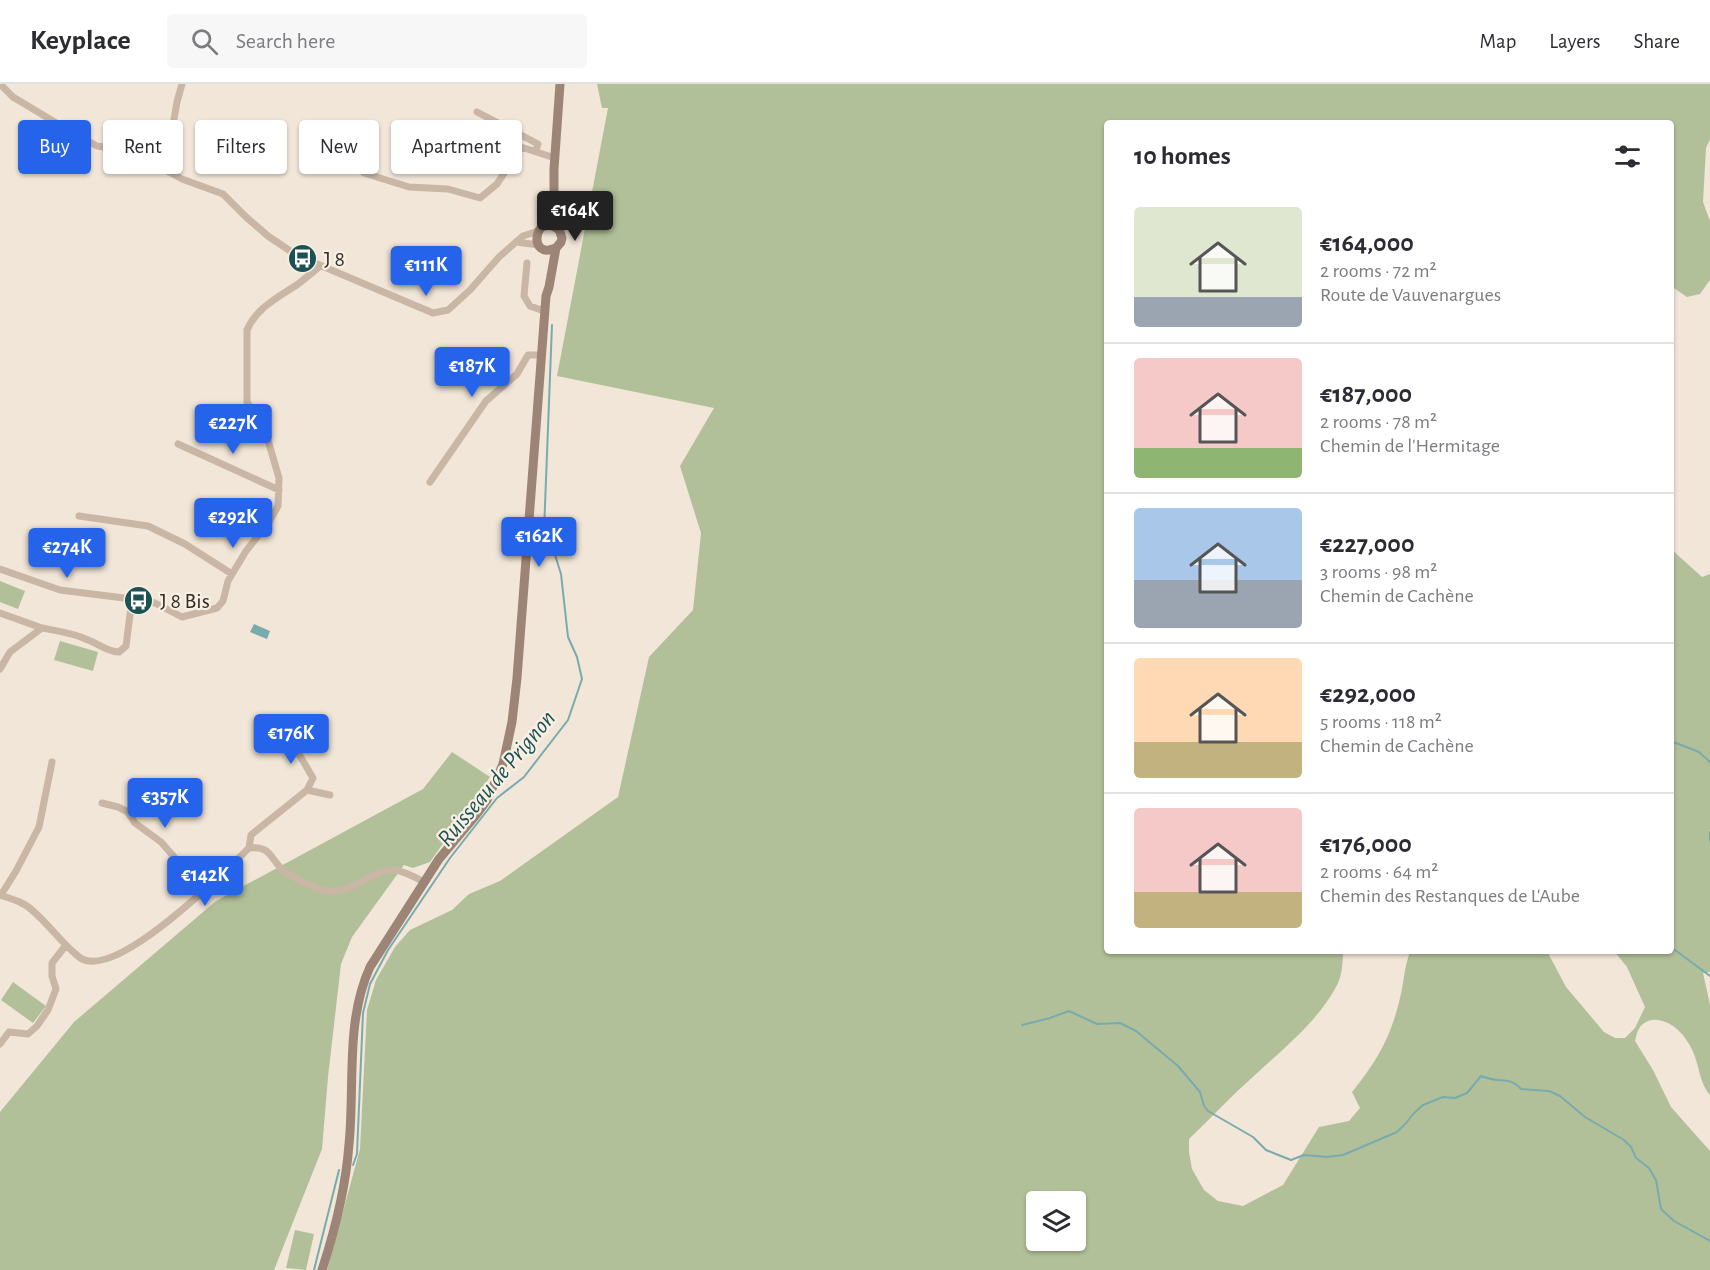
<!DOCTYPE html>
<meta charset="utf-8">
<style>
body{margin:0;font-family:"Alegreya Sans",sans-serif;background:#f7f7f7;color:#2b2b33;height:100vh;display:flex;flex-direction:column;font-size:22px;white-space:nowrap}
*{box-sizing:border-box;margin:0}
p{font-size:20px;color:#7c7c81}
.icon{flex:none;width:33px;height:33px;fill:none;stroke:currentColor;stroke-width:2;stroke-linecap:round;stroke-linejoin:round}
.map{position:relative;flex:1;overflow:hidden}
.details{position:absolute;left:1104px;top:36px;width:570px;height:834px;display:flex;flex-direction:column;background:#fff;border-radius:6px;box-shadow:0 2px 4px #0004}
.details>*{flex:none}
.guide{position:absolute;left:18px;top:36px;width:570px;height:54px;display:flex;gap:12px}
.fabs{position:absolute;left:1026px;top:1107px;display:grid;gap:12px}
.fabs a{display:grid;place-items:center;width:60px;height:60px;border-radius:6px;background:#fff;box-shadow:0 2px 4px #0004;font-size:30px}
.price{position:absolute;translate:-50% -51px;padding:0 14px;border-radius:6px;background:#2563eb;color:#fff;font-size:20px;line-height:39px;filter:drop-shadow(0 2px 3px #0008)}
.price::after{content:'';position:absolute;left:50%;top:36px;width:18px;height:14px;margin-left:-9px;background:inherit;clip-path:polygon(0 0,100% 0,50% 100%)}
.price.current{background:#222;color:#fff}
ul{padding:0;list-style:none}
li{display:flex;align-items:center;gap:18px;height:150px;padding:0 30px}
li+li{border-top:2px solid #e1e1e2}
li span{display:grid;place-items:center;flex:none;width:168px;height:120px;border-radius:6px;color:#555}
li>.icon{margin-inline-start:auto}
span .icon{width:72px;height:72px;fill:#fffc;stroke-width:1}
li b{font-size:26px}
h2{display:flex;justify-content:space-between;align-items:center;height:72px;padding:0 30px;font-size:26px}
.chip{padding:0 21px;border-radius:6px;background:#fff;box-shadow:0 2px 4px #0004;font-size:21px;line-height:54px}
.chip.current{background:#2563eb;color:#fff}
header{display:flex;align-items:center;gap:36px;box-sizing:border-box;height:84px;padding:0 30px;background:#fff;border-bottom:2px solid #e1e1e2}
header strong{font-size:28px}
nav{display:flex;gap:33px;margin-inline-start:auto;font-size:21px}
.search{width:420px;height:54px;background:#f7f7f7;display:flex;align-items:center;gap:15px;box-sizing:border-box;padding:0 21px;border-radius:6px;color:#7c7c81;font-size:22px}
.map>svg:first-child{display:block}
</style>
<header>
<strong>Keyplace</strong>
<div class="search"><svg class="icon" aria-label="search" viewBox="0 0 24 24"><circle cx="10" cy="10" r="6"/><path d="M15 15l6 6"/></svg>Search here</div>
<nav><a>Map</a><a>Layers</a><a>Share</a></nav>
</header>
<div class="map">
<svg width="1710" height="1186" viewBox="0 0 1710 1186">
<rect width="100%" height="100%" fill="#f1e6d8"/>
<!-- green -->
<path fill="#b2c099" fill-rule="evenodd" d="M597 0H1710V55L1706 64 1703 118 1710 137V196L1700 210 1687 213 1671 202V39H1107V867H1343C1343 878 1342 893 1336 903 1317 938 1284 964 1255 991 1232 1011 1211 1034 1189 1055V1068L1192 1085 1204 1106 1218 1117 1243 1122 1283 1101 1319 1043 1349 1037 1360 1024 1352 1008C1377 977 1391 953 1400 914 1404 899 1404 883 1410 868L1547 867 1566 903 1604 948 1615 954H1625L1635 944 1645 923 1627 883 1614 867H1671V465L1702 493 1710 490V888L1703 889 1710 921V1011C1701 1001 1700 988 1696 976 1692 962 1682 946 1668 939 1661 936 1653 934 1646 938 1638 942 1637 949 1635 957L1653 986 1671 1023 1710 1067V1186H327L360 1065 367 926 376 896 395 863 410 846 452 826 469 810 500 797 618 713 649 573 693 526 701 449 680 382 714 324 557 292 608 24H602ZM1036 1118H1076V1156H1036Z
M0 497 25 507 18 525 0 518Z
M60 557 98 568 93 587 54 576Z
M452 668 490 693 430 778 413 784 404 781 352 853 341 880 328 993 322 1065 274 1186H0V1028L74 938 216 817 423 705Z
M13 898 46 922 33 939 1 916Z
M295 1146 314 1150 306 1186 286 1184Z"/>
<!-- water -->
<path fill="#78abae" d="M254 540 270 547 267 555 250 548Z"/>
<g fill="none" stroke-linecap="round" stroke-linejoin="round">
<!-- stream -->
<path stroke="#78abae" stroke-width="2" d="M1671 657 1699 668 1710 678
M1710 748V757
M1671 863 1710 892
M1022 941 1050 934 1069 927 1097 940 1120 939 1136 947 1178 982 1200 1008 1204 1022 1208 1027 1253 1053 1266 1066 1291 1076 1304 1071 1327 1073 1343 1071 1397 1048 1407 1038 1413 1030 1423 1021 1443 1013 1455 1014 1467 1009 1481 992C1486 994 1491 995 1497 996 1508 997 1513 996 1521 1005L1549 1007 1560 1012 1585 1033 1624 1056 1631 1063 1636 1074 1649 1084 1656 1096 1661 1125 1674 1137 1710 1157
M353 1081 357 1070 363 929 370 900 388 866 450 774 497 714 524 693 568 636 582 595 577 573 568 553 561 490 555 471 544 447 552 241
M314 1186 339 1086"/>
<!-- street -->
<path stroke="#c9b6a5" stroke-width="7" d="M0 0 13 13 73 49 97 62 131 67 182 95 223 110 246 133 268 152 296 171 433 229 448 226 470 206 499 173 516 158 523 152 538 147
M477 28 538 60 536 66
M139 71 144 60 150 56H159L171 52
M152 78 159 64V56
M165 85 177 18 182 0
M364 89 409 103 448 105 480 114 497 100 521 63 555 74
M516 158 539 161
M527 179 524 212 530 222 544 227
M178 360 279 406
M430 398 486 317 517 290 528 271H541
M79 432 148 442 185 460 232 490
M0 485 60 506 132 515
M0 529 42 544
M0 585 10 568 42 544C58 547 74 549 88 556 99 560 106 567 119 568L126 562 132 515 155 519 182 533 217 524 223 517 228 497 246 467 269 438 278 422 279 394 265 346 247 318V246C257 223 279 213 298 200 306 194 313 188 320 182
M290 655 313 694 307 706
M102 719 118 723 128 728 135 739 161 758 205 808
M249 764 251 751 307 706 330 711
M0 811C12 815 24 818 33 827 47 839 58 854 71 866 75 869 78 873 82 875 119 894 223 789 249 764 272 761 270 776 285 788 297 796 309 802 323 806 349 814 369 786 394 786 404 787 415 793 424 798
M1 811 16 787 39 743 52 678
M0 960 9 948 28 950 37 942 48 926 56 905 52 892V879L66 861"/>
<!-- secondary -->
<path stroke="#9c8576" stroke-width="9" d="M545 142 550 114
M556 164C526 177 535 125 559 146
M322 1186C335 1146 346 1102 349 1060 355 1002 345 938 370 883L439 775 476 731 487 716 503 680 512 638 517 594 546 212 549 203 556 164 561 158 562 154 554 131V85L560 0"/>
</g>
<!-- icons -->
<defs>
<symbol id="bus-disc" viewBox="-11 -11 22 22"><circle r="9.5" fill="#1c5155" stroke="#f9f0e4"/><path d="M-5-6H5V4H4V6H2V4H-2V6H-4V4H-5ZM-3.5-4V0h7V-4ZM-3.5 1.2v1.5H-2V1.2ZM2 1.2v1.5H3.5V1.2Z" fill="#fff"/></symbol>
</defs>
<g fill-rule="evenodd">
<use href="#bus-disc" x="286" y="158" width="33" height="33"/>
<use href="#bus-disc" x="122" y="500" width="33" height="33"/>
</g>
<g text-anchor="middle" stroke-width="4.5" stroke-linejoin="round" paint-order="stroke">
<!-- poi labels -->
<g font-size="22" fill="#342b26" stroke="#f9f0e4" text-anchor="start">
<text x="324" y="182">J 8</text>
<text x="160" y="524">J 8 Bis</text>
</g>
<!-- water labels -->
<g font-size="24" font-style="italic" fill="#1c5155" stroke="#f9f0e4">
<text transform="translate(496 694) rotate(-50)" y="8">Ruisseau de Prignon</text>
</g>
</g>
</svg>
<div class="fabs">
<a><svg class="icon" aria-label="layers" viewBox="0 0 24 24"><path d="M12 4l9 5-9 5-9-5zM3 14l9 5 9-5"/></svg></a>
</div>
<b class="price current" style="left:575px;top:158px">€164K</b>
<b class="price" style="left:426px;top:213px">€111K</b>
<b class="price" style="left:472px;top:314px">€187K</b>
<b class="price" style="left:233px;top:371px">€227K</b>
<b class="price" style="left:233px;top:465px">€292K</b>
<b class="price" style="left:539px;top:484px">€162K</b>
<b class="price" style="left:67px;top:495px">€274K</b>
<b class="price" style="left:291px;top:681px">€176K</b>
<b class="price" style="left:165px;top:745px">€357K</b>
<b class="price" style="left:205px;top:823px">€142K</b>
<div class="guide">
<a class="chip current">Buy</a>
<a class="chip">Rent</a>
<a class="chip">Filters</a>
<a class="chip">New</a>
<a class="chip">Apartment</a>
</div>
<section class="details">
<h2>10 homes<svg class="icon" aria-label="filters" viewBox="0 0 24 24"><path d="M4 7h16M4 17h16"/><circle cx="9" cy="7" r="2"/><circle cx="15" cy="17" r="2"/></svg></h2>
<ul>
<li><span style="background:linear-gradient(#dfe7d0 75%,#9aa5b1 0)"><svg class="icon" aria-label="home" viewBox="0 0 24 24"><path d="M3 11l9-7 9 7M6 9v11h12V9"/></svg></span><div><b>€164,000</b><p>2 rooms · 72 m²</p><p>Route de Vauvenargues</p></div></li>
<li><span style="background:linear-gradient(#f6c9c9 75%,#8fb573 0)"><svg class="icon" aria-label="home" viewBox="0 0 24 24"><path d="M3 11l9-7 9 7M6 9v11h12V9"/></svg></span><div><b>€187,000</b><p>2 rooms · 78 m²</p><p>Chemin de l'Hermitage</p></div></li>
<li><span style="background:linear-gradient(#a9c7e8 60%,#9aa5b1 0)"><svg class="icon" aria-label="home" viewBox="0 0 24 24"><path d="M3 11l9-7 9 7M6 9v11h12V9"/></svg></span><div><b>€227,000</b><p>3 rooms · 98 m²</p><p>Chemin de Cachène</p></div></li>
<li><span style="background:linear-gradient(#ffd9b3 70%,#c2b280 0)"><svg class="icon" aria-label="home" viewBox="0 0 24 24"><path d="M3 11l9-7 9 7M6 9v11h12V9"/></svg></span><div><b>€292,000</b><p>5 rooms · 118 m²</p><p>Chemin de Cachène</p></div></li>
<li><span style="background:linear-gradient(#f6c9c9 70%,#c2b280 0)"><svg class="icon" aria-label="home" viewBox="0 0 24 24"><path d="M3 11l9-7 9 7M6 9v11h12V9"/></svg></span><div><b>€176,000</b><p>2 rooms · 64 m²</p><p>Chemin des Restanques de L'Aube</p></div></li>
</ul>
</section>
</div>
